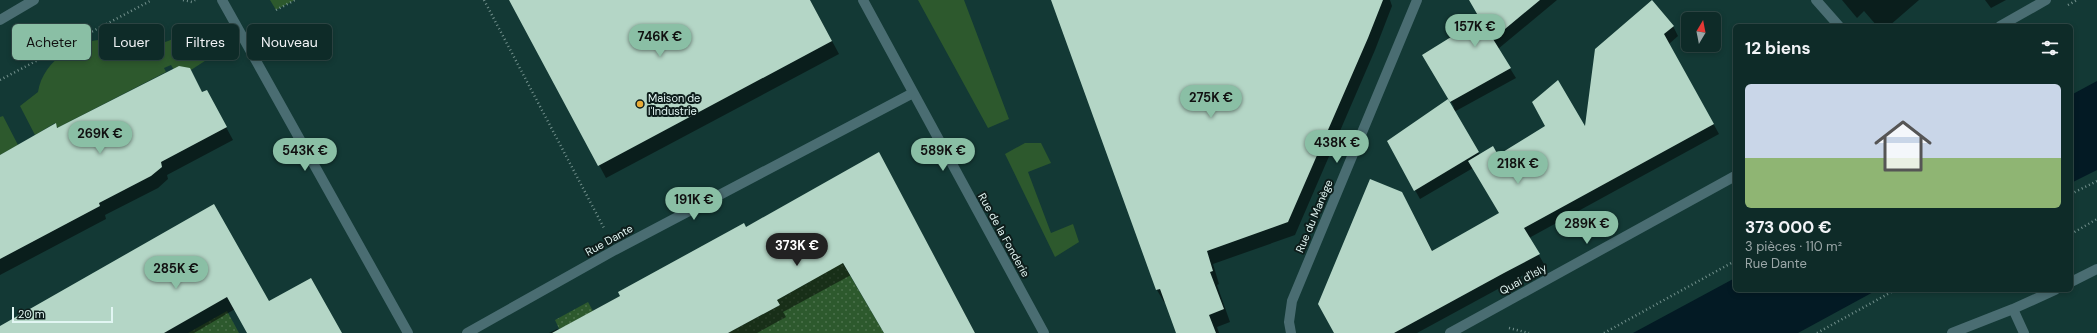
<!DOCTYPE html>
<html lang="fr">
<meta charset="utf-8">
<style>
body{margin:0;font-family:"DM Sans",sans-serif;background:#1c3734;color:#f1f3f6;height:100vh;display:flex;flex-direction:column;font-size:15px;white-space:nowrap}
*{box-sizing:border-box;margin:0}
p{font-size:13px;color:#9ba7a8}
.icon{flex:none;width:22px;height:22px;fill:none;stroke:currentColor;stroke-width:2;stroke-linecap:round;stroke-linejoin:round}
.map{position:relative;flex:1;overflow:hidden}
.sheet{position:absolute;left:1733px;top:24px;width:340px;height:268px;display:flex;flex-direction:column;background:#0e2b28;border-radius:6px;box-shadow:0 2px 6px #0003,0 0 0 1px #2e4745}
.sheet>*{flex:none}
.hud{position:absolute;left:12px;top:24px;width:380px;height:36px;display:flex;gap:8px}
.needle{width:26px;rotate:10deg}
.controls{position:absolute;left:1681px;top:12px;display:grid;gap:8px}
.controls a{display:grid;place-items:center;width:40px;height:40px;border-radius:6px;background:#0e2b28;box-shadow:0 2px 6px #0003,0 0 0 1px #2e4745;font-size:20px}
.scale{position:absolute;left:12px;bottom:10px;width:101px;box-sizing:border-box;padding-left:4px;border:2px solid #e2f6f3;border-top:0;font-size:11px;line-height:14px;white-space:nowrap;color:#e2f6f3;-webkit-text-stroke:3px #0d1d1b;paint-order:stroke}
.price{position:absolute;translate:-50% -34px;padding:0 9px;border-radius:14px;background:#8abfa5;color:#111;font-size:13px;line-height:26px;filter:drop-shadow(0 1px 2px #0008)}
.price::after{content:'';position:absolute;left:50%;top:24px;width:12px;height:9px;margin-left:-6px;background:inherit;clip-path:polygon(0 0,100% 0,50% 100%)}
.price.on{background:#222;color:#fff}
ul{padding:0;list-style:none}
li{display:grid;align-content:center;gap:8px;height:212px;padding:0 12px}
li+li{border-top:1px solid #2e4745}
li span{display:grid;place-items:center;height:124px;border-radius:6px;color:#555}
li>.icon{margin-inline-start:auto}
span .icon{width:72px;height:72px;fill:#fffc;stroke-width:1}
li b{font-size:17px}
h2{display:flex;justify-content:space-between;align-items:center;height:48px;padding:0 12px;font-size:17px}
.pill{padding:0 14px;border-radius:6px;background:#0e2b28;box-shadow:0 2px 6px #0003,0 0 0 1px #2e4745;font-size:14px;line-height:36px}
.pill.on{background:#8abfa5;color:#111}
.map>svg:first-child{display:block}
</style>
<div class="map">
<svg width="2097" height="333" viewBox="0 0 2097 333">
<defs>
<pattern id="garden-dots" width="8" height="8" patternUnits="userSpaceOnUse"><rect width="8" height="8" fill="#2d592d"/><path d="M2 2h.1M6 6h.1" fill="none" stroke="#4b714c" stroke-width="1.8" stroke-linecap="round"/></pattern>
</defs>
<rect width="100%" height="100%" fill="#133935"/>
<!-- grass -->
<path fill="#2d592d" d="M270 0H295L276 10Z
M918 0H964L1009 119 988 128Z
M195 27 211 57 191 70 189 68 178 77 171 65 164 68 166 72 57 128 55 123 35 135 20 106 38 92C44 56 84 36 119 39 134 40 151 46 165 42 175 39 185 31 195 27Z
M3 116 18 145 0 155V117Z
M1025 143H1041L1051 163 1028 172 1051 233 1073 224 1079 242 1055 257 1005 154Z"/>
<!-- garden -->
<path fill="url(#garden-dots)" d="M829 240 884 333H728L780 305 777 300 811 281Z
M588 302 605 333H561L555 320Z
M227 311 239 333H188Z"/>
<!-- water -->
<path fill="#031a24" d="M2097 81V170L2071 183V95Z
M1735 278V290H1877L1798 333H1633Z"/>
<!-- shadow -->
<path fill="#0007" d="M510 0H810L839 54 606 178Z
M1052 0H1390L1392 6 1375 50 1295 235 1213 264 1219 284 1217 285 1230 322 1217 327 1219 333H1177L1166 302H1164L1157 290Z
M1470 0H1557L1498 49 1516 78 1454 112 1480 155 1498 156 1586 129 1596 49 1673 26 1678 36 1669 44 1719 134 1529 238 1544 264 1417 333H1335L1407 203 1433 252 1500 214 1473 168 1420 199 1415 190 1454 107 1424 55 1481 19Z
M1842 0H1919L1889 26H1877L1864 11 1857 18Z
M1985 0H2006L1991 8Z
M190 69 202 93 213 103 233 140 167 175 168 179 158 188 105 215 106 219 0 275V156L55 125 58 128Z
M879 153 975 333H885L851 275 783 312 786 317 757 333H549L557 329 558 330 745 228Z
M214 206 269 302 341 333H248L235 309 194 333H0V327Z"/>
<!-- building -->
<path fill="#b4d6c6" d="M509 0H810L832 41 598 166Z
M1051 0H1383L1368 38 1288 222 1207 251 1213 271 1210 272 1224 309 1209 315 1216 333H1176L1160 289 1156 290Z
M1469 0H1540L1493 39 1511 68 1450 102 1422 55 1480 19Z
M1652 0 1674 26 1664 34 1714 124 1524 228 1540 254 1504 273 1394 333H1334L1318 304 1370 179 1402 192 1432 251 1499 213 1468 161 1493 146 1498 155 1545 126 1532 102 1558 80 1585 126 1595 49Z
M179 66 190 68 202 92 207 90 227 127 161 162 162 167 151 176 99 203 100 206 0 259V155L56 123 57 128Z
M1448 99 1479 152 1414 191 1387 141Z
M879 152 975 333H884L843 263 777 300 780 305 728 333H552L620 296 618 292 744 223 746 227Z
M214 204 269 301 311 278 342 333H247L227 297 164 333H0V326Z"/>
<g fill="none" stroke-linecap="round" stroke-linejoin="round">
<!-- path -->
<path stroke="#73918d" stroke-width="2.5" stroke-dasharray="1 3" stroke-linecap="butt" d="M183 0 192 2 195 0
M484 0 605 230
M2068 5 2077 0
M276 10 295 0
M0 80 152 0
M2071 194 2097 181
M2071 234 2097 219
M1509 328 1529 333
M1604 333 1735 261
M1817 333 1895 290"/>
<!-- minor -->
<path stroke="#4a6d72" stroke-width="10" d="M222 0 408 333
M863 0 1044 333
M1816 0 1839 26
M0 20 34 0
M2000 26 2046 0
M2071 282 2097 269
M2013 309 2024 333
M467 333 615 250 913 93
M1291 333 1289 322 1292 301 1417 0
M1450 333 1735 176
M1952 333 2013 309 2055 290"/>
</g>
<!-- markers -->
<circle fill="#e8ab37" stroke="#0d1d1b" stroke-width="1.5" cx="640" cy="104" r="4"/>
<g text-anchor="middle" stroke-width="4" stroke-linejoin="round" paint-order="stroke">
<!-- poi labels -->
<g font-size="11" fill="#e2f6f3" stroke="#0d1d1b" text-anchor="start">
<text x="648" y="102">Maison de<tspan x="648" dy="13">l'Industrie</tspan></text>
</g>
<!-- street labels -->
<g font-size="11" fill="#e2f6f3" stroke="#0d1d1b">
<text transform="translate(1314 216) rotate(-67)" y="4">Rue du Manège</text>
<text transform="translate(1004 235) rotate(61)" y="4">Rue de la Fonderie</text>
<text transform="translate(609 240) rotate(-29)" y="4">Rue Dante</text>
<text transform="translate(1523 279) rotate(-29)" y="4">Quai d'Isly</text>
</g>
</g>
</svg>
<div class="controls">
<a><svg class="needle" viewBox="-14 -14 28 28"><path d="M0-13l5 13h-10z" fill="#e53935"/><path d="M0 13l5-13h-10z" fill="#9ba7a8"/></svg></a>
</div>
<div class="scale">20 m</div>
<b class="price" style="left:1475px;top:48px">157K €</b>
<b class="price" style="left:660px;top:58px">746K €</b>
<b class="price" style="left:1211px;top:119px">275K €</b>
<b class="price" style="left:100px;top:155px">269K €</b>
<b class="price" style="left:1337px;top:164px">438K €</b>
<b class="price" style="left:305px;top:172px">543K €</b>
<b class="price" style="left:943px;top:172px">589K €</b>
<b class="price" style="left:1518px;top:185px">218K €</b>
<b class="price" style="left:694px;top:221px">191K €</b>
<b class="price" style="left:1587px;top:245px">289K €</b>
<b class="price on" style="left:797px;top:267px">373K €</b>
<b class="price" style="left:176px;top:290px">285K €</b>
<div class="hud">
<a class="pill on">Acheter</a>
<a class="pill">Louer</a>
<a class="pill">Filtres</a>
<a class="pill">Nouveau</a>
</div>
<section class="sheet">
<h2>12 biens<svg class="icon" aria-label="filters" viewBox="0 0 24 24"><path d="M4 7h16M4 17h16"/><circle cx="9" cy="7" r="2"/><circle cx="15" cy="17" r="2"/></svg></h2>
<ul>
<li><span style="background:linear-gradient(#c9d6e8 60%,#8fb573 0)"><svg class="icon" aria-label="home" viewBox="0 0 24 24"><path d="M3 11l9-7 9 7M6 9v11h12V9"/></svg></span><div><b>373 000 €</b><p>3 pièces · 110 m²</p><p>Rue Dante</p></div></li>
</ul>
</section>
</div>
